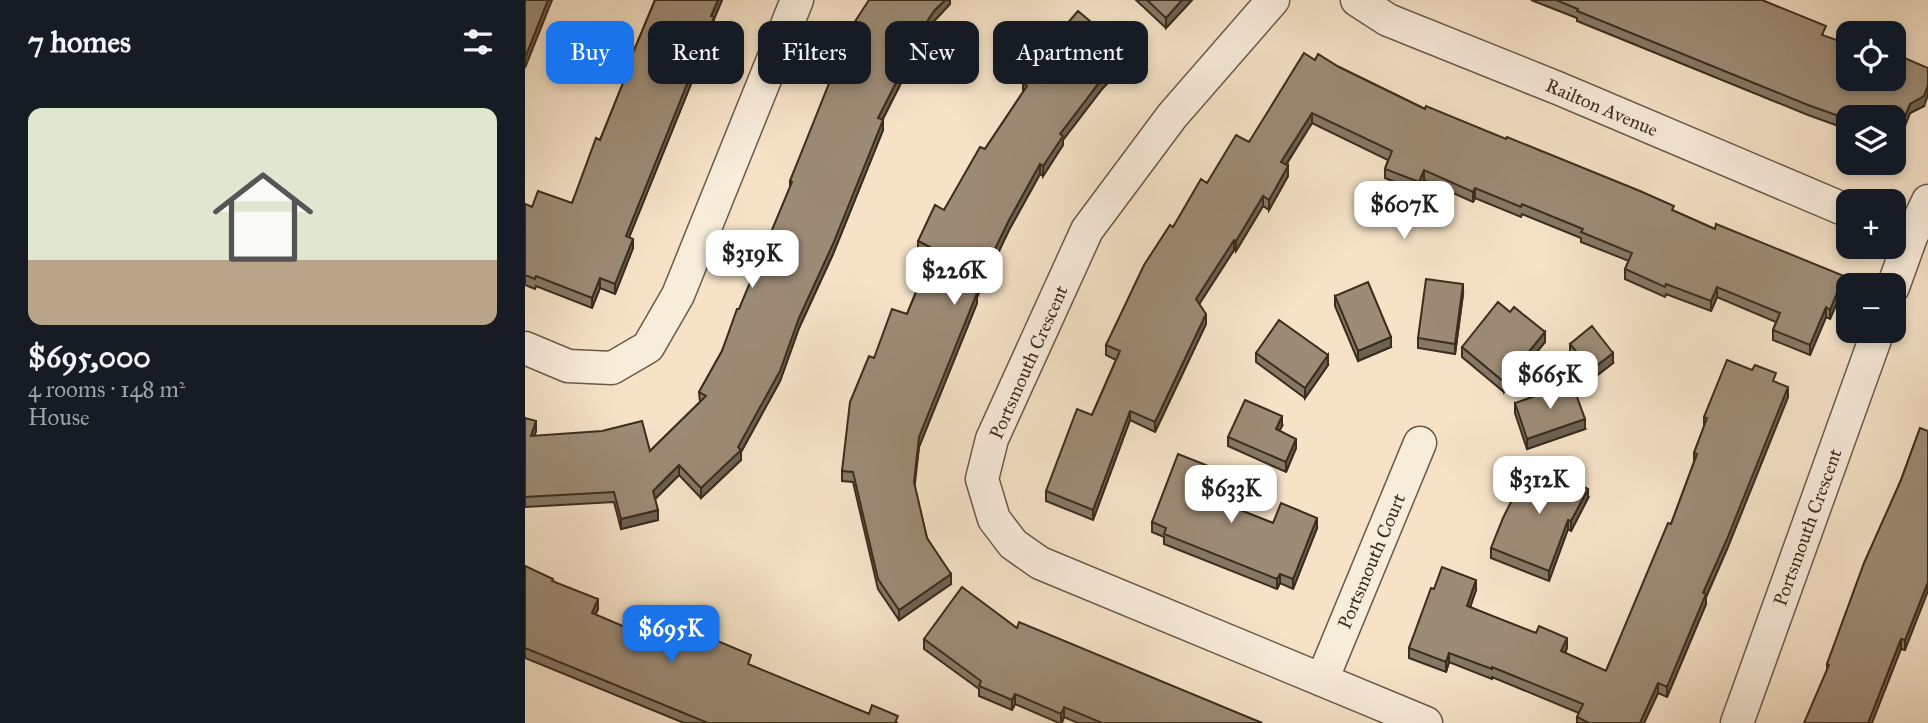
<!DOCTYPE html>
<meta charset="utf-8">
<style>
body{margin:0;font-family:"IM FELL Great Primer",serif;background:#20242c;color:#f1f3f6;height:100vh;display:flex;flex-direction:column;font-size:26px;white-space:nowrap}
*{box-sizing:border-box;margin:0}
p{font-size:23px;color:#9ea1a6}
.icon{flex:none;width:38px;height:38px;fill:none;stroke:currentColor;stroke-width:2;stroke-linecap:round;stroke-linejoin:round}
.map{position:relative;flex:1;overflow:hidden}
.panel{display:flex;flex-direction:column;background:#171b24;width:525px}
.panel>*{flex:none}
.hud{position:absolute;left:21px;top:21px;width:665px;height:63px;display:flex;gap:14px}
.tools{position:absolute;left:1311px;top:21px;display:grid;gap:14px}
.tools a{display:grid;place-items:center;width:70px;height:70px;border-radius:14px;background:#171b24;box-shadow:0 4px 10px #0003;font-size:35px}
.price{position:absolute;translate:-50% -60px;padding:0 16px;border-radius:14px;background:#fff;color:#222;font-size:23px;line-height:46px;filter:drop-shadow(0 2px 4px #0008)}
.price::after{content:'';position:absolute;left:50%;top:42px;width:21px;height:16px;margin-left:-10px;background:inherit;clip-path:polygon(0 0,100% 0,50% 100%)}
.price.active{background:#1a73e8;color:#fff}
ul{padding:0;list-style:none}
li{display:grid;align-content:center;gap:14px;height:371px;padding:0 28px}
li span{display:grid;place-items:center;height:217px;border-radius:14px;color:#555}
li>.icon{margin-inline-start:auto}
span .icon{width:126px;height:126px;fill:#fffc;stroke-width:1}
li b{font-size:30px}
h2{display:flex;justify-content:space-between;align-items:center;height:84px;padding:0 28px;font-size:30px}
.tag{padding:0 24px;border-radius:14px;background:#171b24;box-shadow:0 4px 10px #0003;font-size:24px;line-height:63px}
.tag.active{background:#1a73e8;color:#fff}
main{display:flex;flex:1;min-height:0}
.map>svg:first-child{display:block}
</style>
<main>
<section class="panel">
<h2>7 homes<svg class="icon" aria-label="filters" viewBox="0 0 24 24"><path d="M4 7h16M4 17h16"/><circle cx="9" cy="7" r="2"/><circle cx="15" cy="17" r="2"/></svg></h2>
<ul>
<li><span style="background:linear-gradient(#dfe7d0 70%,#b9a48a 0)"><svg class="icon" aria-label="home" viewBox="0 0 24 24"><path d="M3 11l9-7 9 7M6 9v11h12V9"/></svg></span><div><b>$695,000</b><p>4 rooms · 148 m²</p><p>House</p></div></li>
</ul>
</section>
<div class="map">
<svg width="1403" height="723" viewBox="0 0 1403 723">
<rect width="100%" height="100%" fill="#f5e2c7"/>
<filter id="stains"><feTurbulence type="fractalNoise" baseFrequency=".00286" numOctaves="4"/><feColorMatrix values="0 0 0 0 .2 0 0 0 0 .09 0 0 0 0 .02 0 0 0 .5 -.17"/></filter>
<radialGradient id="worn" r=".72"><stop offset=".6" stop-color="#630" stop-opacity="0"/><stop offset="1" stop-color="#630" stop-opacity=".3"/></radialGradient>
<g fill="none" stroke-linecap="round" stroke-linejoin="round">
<defs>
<path id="minor" d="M748 0 647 116 562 230 467 439 457 479 469 519 488 544 515 563 901 723
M832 0 863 20 1035 89 1323 211
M1368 287 1386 237 1403 201
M0 348 43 366 87 368 123 347 153 295 272 0
M797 680 895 443
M1212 723 1353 331"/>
</defs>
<!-- minor casing -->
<use href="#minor" stroke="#6a5a48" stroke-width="35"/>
<!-- minor -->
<use href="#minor" stroke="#f8ecdb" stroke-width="32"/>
</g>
<!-- wall -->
<path fill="#867865" stroke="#3b2d1d" stroke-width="2" d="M130 0H197L189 19V27L104 237 108 248 90 294 75 288 67 308 11 286 10 289 0 285V204L7 207 47 203 75 140 98 83V77Z
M425 0V4L409 21 375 73 376 83 358 119V130L308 254 274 328 255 381 216 452V460L176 498 154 475 130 499 133 520 96 529 89 502 0 507V418L11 431 9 436 125 451 175 402 174 392 197 351 265 189V181L325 39V29Z
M611 0H667L641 28Z
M1006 0H1237L1301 37 1399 106 1385 113 1372 146 1368 145V117H1323L1322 129 1283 115 1052 21V18Z
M529 39 602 62 577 89 538 140V145L518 176 515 174 484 230 452 297V303L394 447 389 485 402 538 426 584 374 620 353 589 328 482 317 481V471L349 358 382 314 405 257 393 251V241L419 210 498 92V83L529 42Z
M790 60 814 67 900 109 1149 211 1319 286 1305 319 1301 317 1285 355 1248 340V330L1251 322 1192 297 1186 311 1141 294 1140 297 1100 279V269L1104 261 1056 242V238L997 214 996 217 950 198 948 202 899 180 894 192 860 178V169L863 160 787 123 761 165 763 176 744 210 738 206 711 251 709 250 674 304 681 324 630 432 605 420 568 520 521 501V491L567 415 591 360 581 355V345L648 227 682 183 724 142Z
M938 294 930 354 893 348V338Z
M810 296 866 347 833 361 810 306Z
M985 312 1020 342 979 392 937 357V347Z
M1045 344 1088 363 1066 380 1045 354Z
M731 353 803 365 780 398 731 362Z
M1251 382 1263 397 1202 549 1181 597V604L1142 697 1133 693 1119 723H1052V717L1054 713 967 677V679L924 662 921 672 884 658V648L909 589 951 590 945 607 1042 648 1040 653 1081 671 1146 524 1169 462V453L1179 427V417Z
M990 403 1060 429 1002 449 990 413Z
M757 426 754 430 771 448 761 472 703 446V437Z
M1395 428 1380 650 1376 649 1302 670V664L1376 480Z
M686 477 678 496 748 523 792 528 768 589 755 583 752 589 639 544V537L627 532V522Z
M1063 498 1046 531 1043 529 1024 581 966 558V548Z
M0 566 28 581 73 609 70 615 128 639 226 666 344 714 373 723H159L0 658Z
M492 628 737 723H553L539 717 537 723H534L490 704 487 710 454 696V689L399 649V639Z"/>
<!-- shaded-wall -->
<path fill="#6d6152" stroke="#3b2d1d" stroke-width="2" d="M23 0H27L0 68V58Z
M193 0H197L189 19V27L101 245V236Z
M420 0H425V4L409 21 370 80V70L409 11Z
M657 0H667L641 28V18Z
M602 52V62L577 89 538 140V145L518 176V166L535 134 577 79Z
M376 73V83L353 128V118Z
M1403 85V95L1399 106 1385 113 1372 146V136L1385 104Z
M787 113V123L756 172V162Z
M358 120V130L308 254 274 328 255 381 216 452V460L176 498V488L213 447 274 318Z
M515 164V174L484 230 452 297V303L394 447 389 492V482L394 437 449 292 484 220Z
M763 166V176L744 210V200Z
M899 170V180L894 192V182Z
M950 188V198L948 202V192Z
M738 196V206L711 251V241Z
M108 239V248L90 294V284Z
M709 240V250L671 309V299Z
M1319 276V286L1305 319V310Z
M75 278V288L67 308V298Z
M938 284V294L930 354V344Z
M1192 287V297L1186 311V301Z
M1301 307V317L1285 355V345Z
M681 314V324L630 432V422Z
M1020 332V342L979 392V382Z
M866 337V347L833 361V351Z
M1088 353V363L1066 380V370Z
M803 355V365L780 398V388Z
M1263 387V397L1202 549 1181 597V604L1142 697V687L1178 593Z
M605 411V420L568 520V510Z
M757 416V426L751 438V429Z
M1060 419V429L1002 449V439Z
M11 421V431L6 446V436Z
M771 439V448L761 472V462Z
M154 465V475L128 501V491Z
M686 467V477L675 504V494Z
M1063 489V498L1046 531V521Z
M133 510V520L96 529V519Z
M792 518V528L768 589V579Z
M1043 520V529L1024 581V571Z
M426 574V584L374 620V610Z
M755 574V583L752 589V579Z
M951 580V590L942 616V606Z
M1403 582V591L1380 650V640Z
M73 599V609L67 623V613Z
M1042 638V648L1036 661V651Z
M1376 639V649L1347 723H1343Z
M924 653V662L921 672V662Z
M1133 683V693L1119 723H1115Z
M490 694V704L487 710V700Z
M539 707V717L536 723V714Z"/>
<!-- building -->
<path fill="#9c8b75" stroke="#3b2d1d" stroke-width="2" d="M0 0H23L0 58Z
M130 0H193L186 16 189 17 101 236 108 239 90 284 75 278 67 298 11 276 10 279 0 275V204L7 207 13 191 47 203 71 138 75 140 100 78 98 77Z
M344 0H420L409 11 370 70 376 73 353 118 358 120 308 244 274 318 255 371 213 447 216 450 176 488 154 465 128 491 133 510 96 519 89 492 0 497V418L11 421 6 436 77 431 117 421 125 451 181 396 174 392 197 351 212 309H214L267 182 265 181 307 76 329 32 325 29Z
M622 0H657L641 18Z
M1031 0H1237L1301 26 1297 35 1323 44V79H1368V53L1403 68V85L1399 96 1385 104 1372 136 1368 135V117H1328L1323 115 1322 119 1283 105 1052 11 1053 9Z
M553 11 602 52 577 79 535 134 538 136 518 166 515 164 484 220 449 292 452 293 394 437 389 482 402 538 426 574 374 610 353 579 328 472 317 471 325 402 344 356 349 358 367 309 382 314 409 249 393 241 410 205 419 210 455 147 460 149 502 86 498 83 531 40 529 39Z
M779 53 790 60 793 54 814 67 900 109 901 106 981 139 982 137 1115 191 1149 206 1147 210 1190 229 1191 224 1319 276 1305 310 1301 307 1285 345 1248 330 1255 313 1192 287 1186 301 1141 284 1140 287 1100 269 1107 253 1056 232 1058 229 997 204 996 207 950 188 948 192 899 170 894 182 860 169 867 151 787 113 756 162 763 166 744 200 738 196 711 241 709 240 671 299 681 314 630 422 605 411 568 510 521 491 552 409 567 415 595 351 581 345 619 265 645 225 648 227 676 179 682 183 711 135 724 142Z
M901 279 938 284 930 344 893 338Z
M843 282 866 337 833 351 810 296Z
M973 302 985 312 989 307 1020 332 979 382 937 347Z
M754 320 803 355 780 388 731 353Z
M1067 326 1088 353 1066 370 1045 344Z
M1202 360 1227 370 1230 365 1251 373 1248 381 1263 387 1202 539 1178 593 1181 594 1142 687 1133 683 1115 723H1064L1052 717 1058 704 967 667V669L924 653 921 662 884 648 906 588 909 589 917 567 951 580 942 606 1011 633 1014 626 1042 638 1036 651 1081 671 1143 523 1146 524 1172 454 1169 453 1182 418 1179 417Z
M1047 383 1060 419 1002 439 990 403Z
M720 400 757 416 751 429 771 439 761 462 703 437Z
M1395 428 1403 431V582L1380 640 1376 639 1343 723H1279L1304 665 1302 664 1339 563 1376 480Z
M653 454 686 467 675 494 748 523 756 503 792 518 768 579 755 574 752 579 639 534 641 528 627 522Z
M1007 460 1063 489 1046 521 1043 520 1024 571 966 548 978 518Z
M0 566 28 579 27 581 73 599 67 613 128 639 135 622 186 643 188 639 226 655 223 664 344 714 347 705 373 716 370 723H183L0 648Z
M437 587 492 628 494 622 737 723H577L539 707 536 714 490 694 487 700 454 686 456 681 399 639Z"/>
<g text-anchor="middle" stroke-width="6" stroke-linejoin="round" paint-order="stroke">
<!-- street labels -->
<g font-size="19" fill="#3b2d1d" stroke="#f8ecdb">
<text transform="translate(1077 107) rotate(23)" y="7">Railton Avenue</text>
<text transform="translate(503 362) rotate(-66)" y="7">Portsmouth Crescent</text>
<text transform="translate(1282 527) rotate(-70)" y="7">Portsmouth Crescent</text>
<text transform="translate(846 561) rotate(-67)" y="7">Portsmouth Court</text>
</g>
</g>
<rect width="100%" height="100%" filter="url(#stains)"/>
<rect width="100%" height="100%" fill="url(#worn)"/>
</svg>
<div class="tools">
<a><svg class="icon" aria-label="locate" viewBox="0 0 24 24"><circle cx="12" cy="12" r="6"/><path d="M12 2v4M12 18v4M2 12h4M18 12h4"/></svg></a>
<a><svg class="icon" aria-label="layers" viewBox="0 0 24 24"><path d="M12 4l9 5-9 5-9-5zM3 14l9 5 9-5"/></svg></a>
<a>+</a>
<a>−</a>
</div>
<b class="price" style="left:879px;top:241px">$607K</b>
<b class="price" style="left:227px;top:290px">$319K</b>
<b class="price" style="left:429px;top:307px">$226K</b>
<b class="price" style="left:1025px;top:411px">$665K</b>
<b class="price" style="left:1014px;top:516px">$312K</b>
<b class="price" style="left:706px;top:525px">$633K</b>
<b class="price active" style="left:146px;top:665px">$695K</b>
<div class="hud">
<a class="tag active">Buy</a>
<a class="tag">Rent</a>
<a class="tag">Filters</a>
<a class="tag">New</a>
<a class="tag">Apartment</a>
</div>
</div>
</main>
